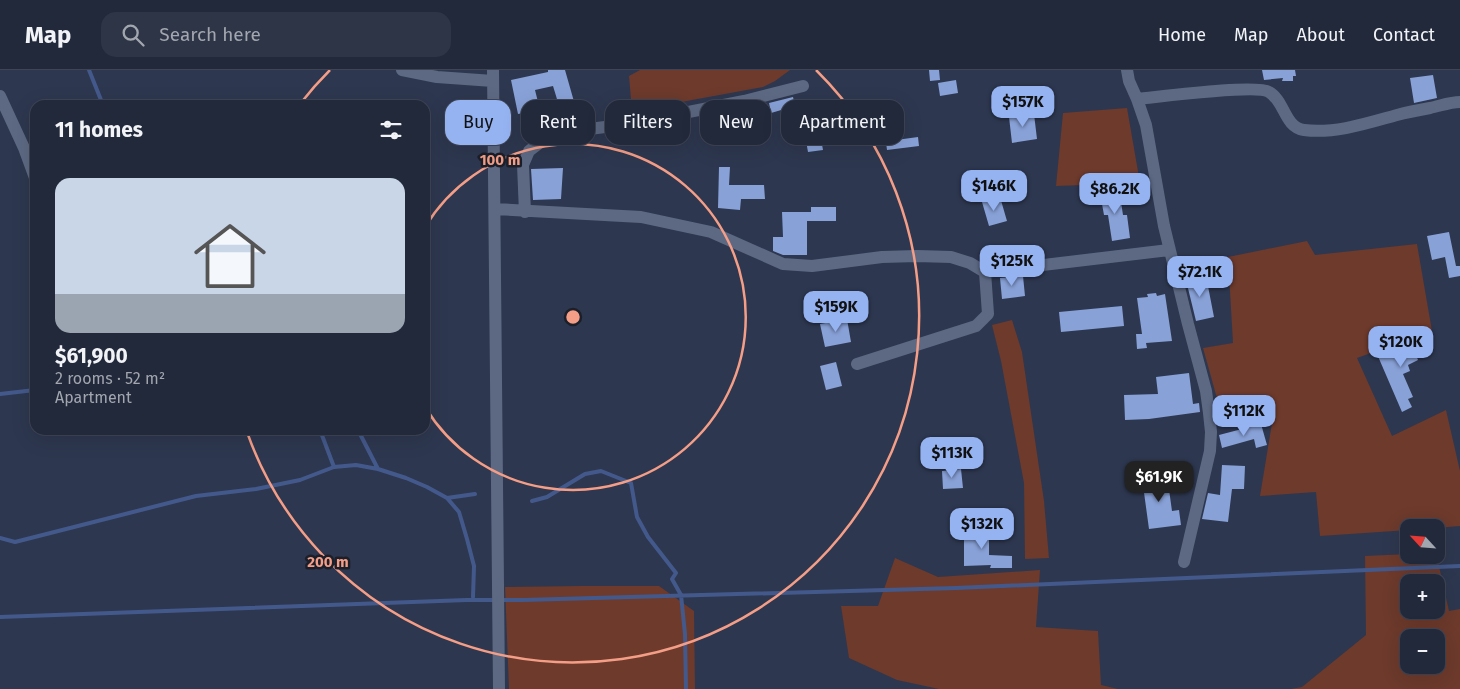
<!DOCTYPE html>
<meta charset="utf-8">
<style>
body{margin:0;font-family:"Fira Sans",sans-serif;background:#2e3546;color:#f1f3f6;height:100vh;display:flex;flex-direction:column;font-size:19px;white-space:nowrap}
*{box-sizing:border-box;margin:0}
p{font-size:16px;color:#a2a6af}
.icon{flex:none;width:28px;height:28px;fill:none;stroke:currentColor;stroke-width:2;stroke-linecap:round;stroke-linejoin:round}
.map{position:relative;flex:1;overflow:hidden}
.sheet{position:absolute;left:30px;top:30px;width:400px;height:335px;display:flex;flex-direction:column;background:#22293b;border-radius:15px;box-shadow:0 5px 20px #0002,0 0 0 1px #3f4555}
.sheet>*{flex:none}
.banner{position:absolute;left:445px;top:30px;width:475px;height:45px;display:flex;gap:10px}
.needle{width:32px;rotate:296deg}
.buttons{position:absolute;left:1400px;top:449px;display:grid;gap:10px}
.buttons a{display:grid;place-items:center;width:45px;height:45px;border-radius:10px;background:#22293b;box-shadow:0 5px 20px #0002,0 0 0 1px #3f4555;font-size:25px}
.price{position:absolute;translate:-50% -42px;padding:0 11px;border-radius:10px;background:#95b2f1;color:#111;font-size:16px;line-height:32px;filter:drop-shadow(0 1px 2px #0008)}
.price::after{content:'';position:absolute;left:50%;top:30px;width:15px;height:11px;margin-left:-8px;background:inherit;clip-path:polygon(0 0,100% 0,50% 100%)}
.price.selected{background:#222;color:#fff}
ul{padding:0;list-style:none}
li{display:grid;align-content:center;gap:10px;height:265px;padding:0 25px}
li+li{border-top:1px solid #3f4555}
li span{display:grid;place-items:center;height:155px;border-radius:15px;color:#555}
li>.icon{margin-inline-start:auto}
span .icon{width:90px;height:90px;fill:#fffc;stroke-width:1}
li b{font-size:21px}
h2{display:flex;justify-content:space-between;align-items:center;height:60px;padding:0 25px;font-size:21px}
.pill{padding:0 18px;border-radius:15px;background:#22293b;box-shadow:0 5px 20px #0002,0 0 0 1px #3f4555;font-size:18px;line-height:45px}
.pill.selected{background:#95b2f1;color:#111}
header{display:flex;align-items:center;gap:30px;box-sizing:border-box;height:70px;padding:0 25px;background:#22293b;border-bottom:1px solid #3f4555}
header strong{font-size:24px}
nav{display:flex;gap:28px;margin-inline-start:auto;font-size:18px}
.search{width:350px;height:45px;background:#2e3546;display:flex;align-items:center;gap:12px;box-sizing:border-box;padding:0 18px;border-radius:15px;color:#a2a6af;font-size:19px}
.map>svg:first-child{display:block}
</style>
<header>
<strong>Map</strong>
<div class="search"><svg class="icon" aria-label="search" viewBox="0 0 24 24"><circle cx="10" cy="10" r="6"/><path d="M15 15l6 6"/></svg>Search here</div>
<nav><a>Home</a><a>Map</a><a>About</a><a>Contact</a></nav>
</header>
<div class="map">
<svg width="1460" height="619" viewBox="0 0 1460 619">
<rect width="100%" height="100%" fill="#2d374f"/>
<!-- green -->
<path fill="#6d3a2c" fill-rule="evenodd" d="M640 0H790L775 11 763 17 632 41 629 6Z
M1127 38 1140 113 1056 116 1063 43Z
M1307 171 1315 185 1417 174 1432 261 1357 288 1392 366 1446 340 1460 401V456L1436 458H1409V460L1320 466 1316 422 1260 426 1273 347 1223 350 1203 278 1233 273 1228 187Z
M1012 250 1022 282 1044 431 1049 488 1025 489 1024 413 1001 291 992 255Z
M1436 483 1449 541 1460 539V619H1291L1302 617 1366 565 1365 486 1409 484V485H1436ZM1436 512V540H1409V512ZM1409 568H1436V595H1409Z
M895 488 938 507 1040 500 1036 557 1098 561 1101 615 1118 619H939L897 610 849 588 841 536H878Z
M581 516H659L694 541 695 619H509L505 517Z"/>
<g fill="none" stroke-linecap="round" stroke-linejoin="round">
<!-- stream -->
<path stroke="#44598b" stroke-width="4" d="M89 0 103 35
M0 324 35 320
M320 360 334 397
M358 360 378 399
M447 428 475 424
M532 431 547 427 585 404 601 401 631 413 637 447 648 467 676 503 672 509 681 525 685 564 686 619
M0 468 15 472 196 426 256 419 300 410 334 397 356 395 378 399 406 408 427 417 447 428 459 442 467 469 474 496 473 527
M0 547 467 530H523L956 518 1460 496"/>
</g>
<!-- building -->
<path fill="#88a1d7" d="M548 0H565L575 35 560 39 553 16 535 20 540 40 518 44 511 10 548 2Z
M929 0H939L940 10 930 11Z
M1262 0H1295L1296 6H1293V11H1282L1283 8 1264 10Z
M1433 5 1437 28 1414 33 1410 8Z
M956 10 958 23 940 26 938 13Z
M793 27 795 36 771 43 769 33Z
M1034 44 1037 69 1012 73 1009 47Z
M895 64 896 70 918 67 919 76 887 80 885 65Z
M821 69 823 80 808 82 806 71Z
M719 97H730L729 115H764L765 129H741L740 140 718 138Z
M563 98 561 129 533 130 531 99Z
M1119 119 1123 145H1127L1130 168 1112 171 1108 145H1104L1100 123Z
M1000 127 1007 151 989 156 982 132Z
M811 137H836V151H807V185H783L773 181V167H783L782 142H811Z
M1449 162 1456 196H1460V206L1449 208 1445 187 1432 190 1427 166Z
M1023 206 1025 226 1002 229 1000 208Z
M1206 206 1214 247 1196 251 1186 210Z
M1156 223 1157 226 1165 224 1172 271 1146 273 1147 278 1137 279 1136 264H1142L1137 228 1148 227 1147 224Z
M1122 236 1124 256 1061 262 1059 242Z
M847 249 851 272 825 277 820 254Z
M1422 264 1426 273 1414 280 1418 290 1408 295 1410 301 1403 304 1413 327 1408 329 1412 337 1402 342 1377 284Z
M836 292 842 316 826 320 820 296Z
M1189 303 1193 334 1199 333 1200 342 1149 349 1125 350 1124 325 1158 324 1156 307Z
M1261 354 1267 375 1256 378 1254 369 1222 378 1219 365Z
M1222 395 1245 396 1244 419H1232L1228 452 1202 449 1208 423 1220 425Z
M961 399 963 418 943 419 942 401Z
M1167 405 1172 441 1179 440 1181 455 1149 459 1142 408Z
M964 458H989V485L1012 486V498H990L991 495 964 496Z"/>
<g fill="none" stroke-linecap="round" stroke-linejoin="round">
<!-- minor -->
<path stroke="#5d6983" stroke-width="12" d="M402 0 437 7 493 11
M493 0 499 619
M1127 0 1129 11 1137 29 1146 55 1164 156 1188 254 1206 321 1209 343 1211 362 1210 381 1184 492
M0 26 24 78 35 108
M1137 29C1159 27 1256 14 1269 22 1285 31 1284 57 1304 60 1335 64 1368 53 1397 45 1408 42 1419 40 1430 38 1440 36 1450 32 1460 32
M495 139 641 147 711 162 783 194 812 196 882 187 917 186 951 187 970 193 985 202 988 244 976 256 857 294
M525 142 523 95 529 81 551 64 628 54 744 31 803 16
M985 202 1169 180"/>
</g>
<!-- distance rings -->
<g fill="none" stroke="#f49e87" stroke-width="2.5">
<path d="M425 157A173 173 0 1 1 425 337"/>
<path d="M300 34A346 346 0 0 1 330 0M816 0A346 346 0 1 1 247 362"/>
</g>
<circle cx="573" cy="247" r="8" fill="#f49e87" stroke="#1a1f2a" stroke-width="2.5"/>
<g font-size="15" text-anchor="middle" font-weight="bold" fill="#f49e87" stroke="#1a1f2a" stroke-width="5" stroke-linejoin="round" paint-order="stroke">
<text x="500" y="95">100 m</text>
<text x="328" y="497">200 m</text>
</g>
</svg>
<div class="buttons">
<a><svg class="needle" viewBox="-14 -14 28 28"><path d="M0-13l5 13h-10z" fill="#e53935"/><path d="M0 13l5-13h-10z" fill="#a2a6af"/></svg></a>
<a>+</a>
<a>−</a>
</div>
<b class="price" style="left:1023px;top:58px">$157K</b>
<b class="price" style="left:994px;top:142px">$146K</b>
<b class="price" style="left:1115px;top:145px">$86.2K</b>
<b class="price" style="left:1012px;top:217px">$125K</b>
<b class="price" style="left:1200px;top:228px">$72.1K</b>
<b class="price" style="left:836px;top:263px">$159K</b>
<b class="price" style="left:1401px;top:298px">$120K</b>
<b class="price" style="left:1244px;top:367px">$112K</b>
<b class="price" style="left:952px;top:409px">$113K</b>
<b class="price selected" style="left:1159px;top:433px">$61.9K</b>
<b class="price" style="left:982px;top:480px">$132K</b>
<div class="banner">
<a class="pill selected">Buy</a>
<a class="pill">Rent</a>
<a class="pill">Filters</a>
<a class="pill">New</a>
<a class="pill">Apartment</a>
</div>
<section class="sheet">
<h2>11 homes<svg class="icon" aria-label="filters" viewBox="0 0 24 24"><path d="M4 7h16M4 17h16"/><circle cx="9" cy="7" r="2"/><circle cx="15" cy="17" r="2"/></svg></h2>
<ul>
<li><span style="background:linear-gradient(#c9d6e8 75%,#9aa5b1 0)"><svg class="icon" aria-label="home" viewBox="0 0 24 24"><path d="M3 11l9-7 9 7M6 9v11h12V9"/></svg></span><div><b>$61,900</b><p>2 rooms · 52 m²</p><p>Apartment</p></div></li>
</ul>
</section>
</div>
